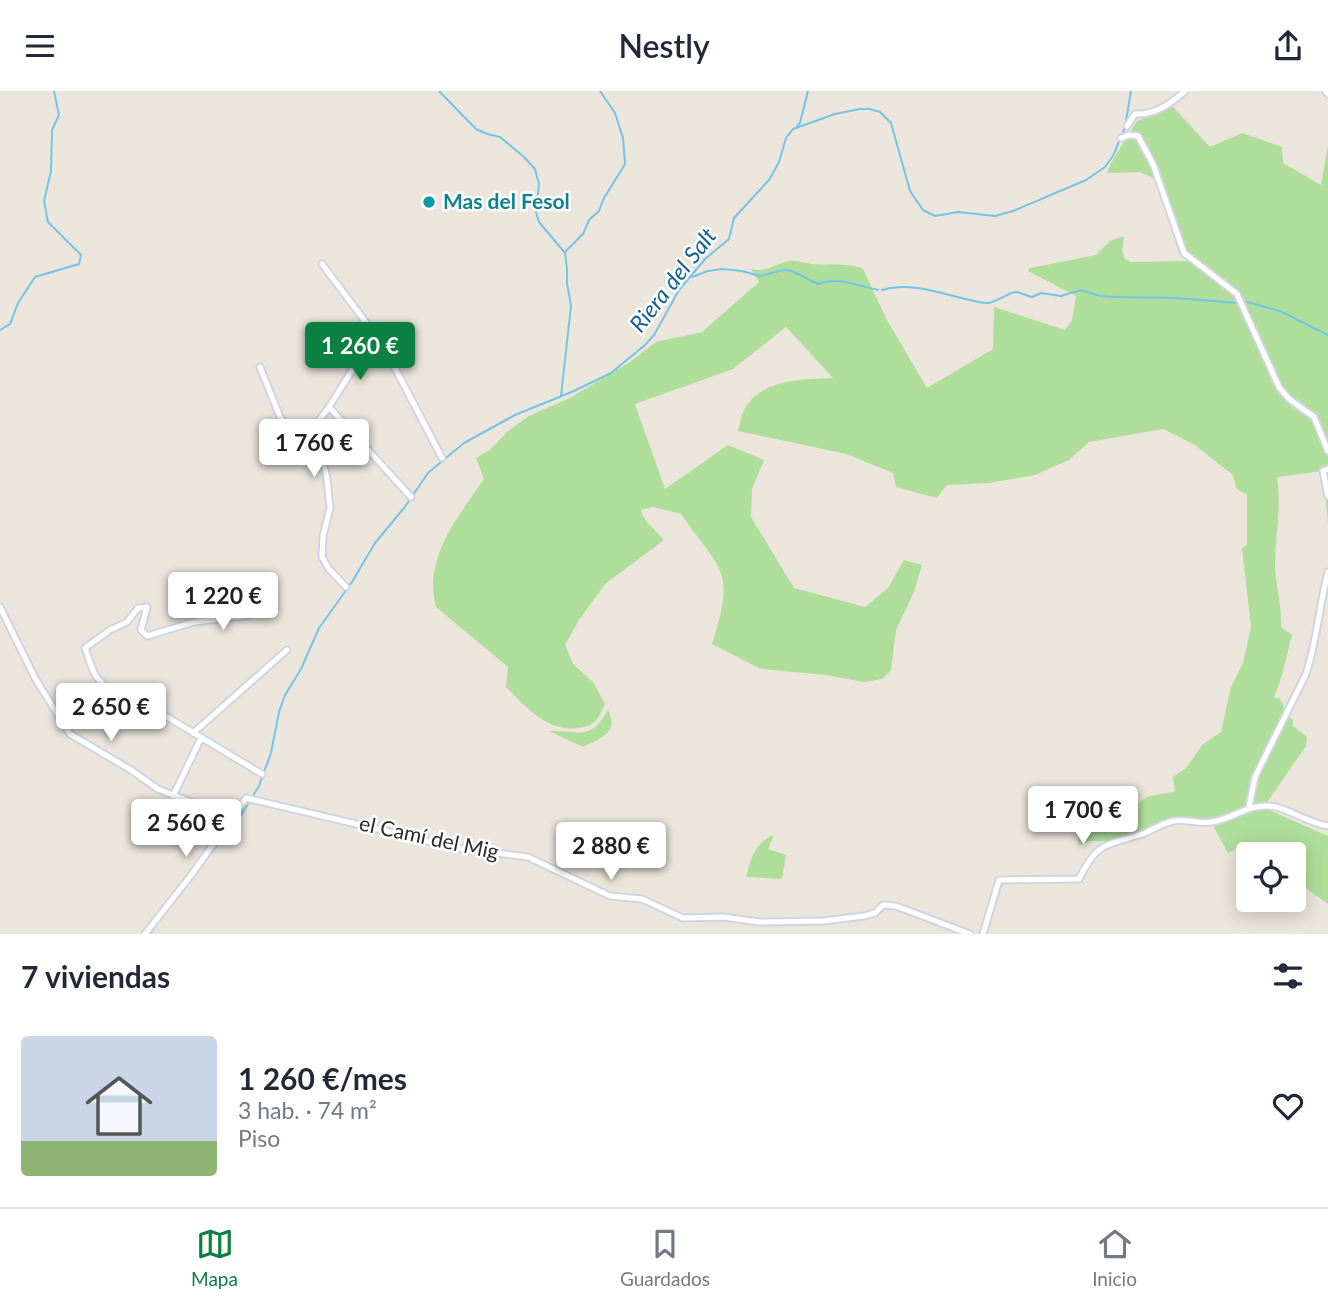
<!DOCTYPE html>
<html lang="es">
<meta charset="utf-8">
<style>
body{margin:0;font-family:Lato,sans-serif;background:#f2f2f3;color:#1f2937;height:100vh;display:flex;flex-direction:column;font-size:26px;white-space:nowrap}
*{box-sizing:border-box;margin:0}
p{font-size:23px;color:#747a83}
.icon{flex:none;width:38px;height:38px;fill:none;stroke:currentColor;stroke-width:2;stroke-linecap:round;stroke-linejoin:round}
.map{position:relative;height:843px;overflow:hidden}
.details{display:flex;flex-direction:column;background:#fff;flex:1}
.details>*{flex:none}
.controls{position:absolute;left:1236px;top:751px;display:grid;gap:14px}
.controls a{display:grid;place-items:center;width:70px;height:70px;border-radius:7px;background:#fff;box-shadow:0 4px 18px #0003;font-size:35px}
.price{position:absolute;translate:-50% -60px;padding:0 16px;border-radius:7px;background:#fff;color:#222;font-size:23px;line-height:46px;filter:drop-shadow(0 2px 4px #0008)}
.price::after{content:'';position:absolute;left:50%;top:42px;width:21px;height:16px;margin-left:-10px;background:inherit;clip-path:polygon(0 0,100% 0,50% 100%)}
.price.on{background:#0b8043;color:#fff}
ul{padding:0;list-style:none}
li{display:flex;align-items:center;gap:21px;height:175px;padding:0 21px}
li+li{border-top:2px solid #e0e1e3}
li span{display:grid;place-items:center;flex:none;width:196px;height:140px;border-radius:7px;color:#555}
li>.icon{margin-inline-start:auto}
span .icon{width:84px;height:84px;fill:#fffc;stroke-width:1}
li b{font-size:30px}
h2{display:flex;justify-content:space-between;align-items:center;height:84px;padding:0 21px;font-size:30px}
header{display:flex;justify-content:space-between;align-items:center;height:91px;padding:0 21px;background:#fff;font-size:32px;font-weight:600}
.dock{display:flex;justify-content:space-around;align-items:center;height:98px;border-top:2px solid #e0e1e3;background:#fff;font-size:19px;color:#747a83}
.dock a{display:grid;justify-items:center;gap:4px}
.dock .on{color:#0b8043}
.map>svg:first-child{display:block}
</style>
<header><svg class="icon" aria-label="menu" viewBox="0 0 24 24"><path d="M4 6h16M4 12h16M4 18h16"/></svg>Nestly<svg class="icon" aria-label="share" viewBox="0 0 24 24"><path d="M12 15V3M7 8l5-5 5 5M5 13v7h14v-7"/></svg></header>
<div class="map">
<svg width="1328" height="843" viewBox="0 0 1328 843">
<rect width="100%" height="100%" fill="#ebe5dc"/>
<!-- green -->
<path fill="#afde9b" d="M1173 16 1210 56 1242 42 1282 56 1283 72 1321 94 1328 54V432L1323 380 1277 386C1282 416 1275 445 1275 475 1276 496 1282 515 1281 536L1292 544 1282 584 1274 607H1279L1283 613 1284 621 1293 629V635L1307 646 1306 655 1268 710 1271 720 1328 745V813L1293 788V763H1254L1242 755 1228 762 1210 729 1172 728 1156 736 1107 750H1089L1079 755 1077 740 1088 732 1100 733 1114 730 1126 715 1140 712C1148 701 1162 705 1175 700L1173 686 1186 677 1202 654 1221 641 1231 596 1243 572 1251 536 1242 457 1247 454V404L1237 398 1233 384 1195 354 1163 338 1089 351 1069 369 1035 384 989 392 947 394 937 407 896 396 893 382 846 363 738 340C740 333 741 325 744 319 760 288 803 288 833 287L786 236 733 278 635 313 665 398 728 354 764 369 752 398 751 426 794 497 865 516 888 497 904 469 922 474 914 501 896 539 891 579 882 588 864 591 826 584 761 578 712 553C736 478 722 482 681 423L653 416 641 419C643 431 656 439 664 449L605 493 579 529 565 554 573 573 593 591 605 613C598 628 595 635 579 637 547 641 527 617 506 596L508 576 436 516C423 467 458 426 484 388L476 367 490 359 507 341 529 325 570 307 630 271 656 251 702 241 759 191 751 178C767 182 774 173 789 170 797 169 804 172 812 173 828 175 847 171 863 178L887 229 927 297 993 258 994 216 1065 239 1072 229 1076 205 1028 180 1030 177 1096 164 1110 150 1124 145 1122 159 1125 168 1131 171 1186 170 1154 87 1140 81 1107 82 1111 72 1137 30Z
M608 619C620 642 600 647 583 656L549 640C581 639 589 651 608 619Z
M774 744 768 758 786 764 782 788 746 786C750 768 756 750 774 744Z"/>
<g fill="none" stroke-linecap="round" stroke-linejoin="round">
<!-- stream -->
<path stroke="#74c4e7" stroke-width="2" d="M439 0 476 38 487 43 500 46 524 66 535 78 539 93 536 121 539 131 565 162 567 178V192L571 215 561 305
M797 35 800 32 808 0
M565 161 583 143 589 129 599 120 604 107 625 73 623 47 615 22 600 0
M692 186 708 180 722 178 742 180 760 185 783 179 792 180 818 193C836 185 860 195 878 199
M882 199C916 189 951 207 985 212 997 213 1005 202 1016 201 1020 201 1027 205 1032 206L1041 202 1061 205 1081 199 1100 205 1117 206 1176 207 1238 212
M1247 211 1280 220 1328 244
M0 239 10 233 18 212 35 186 79 173 81 164 48 131 44 110 51 80 52 39 59 24 54 0
M199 777 240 726 259 695 271 662 279 621 285 604 301 578 319 537 352 491 375 452 404 417 428 382 464 352 515 324 574 300 611 282 645 254 654 244 679 199 705 168 729 148 734 127 769 89 779 71 786 47 793 38 835 23 860 18H870L880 21 891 32 910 100 923 119 935 125 958 121 995 125 1013 120 1086 89 1105 76 1113 65 1125 36 1131 0
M150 843 159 829"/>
<defs>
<path id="street" d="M1325 0 1328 3
M1127 35 1135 23C1155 24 1170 13 1185 0
M1121 47 1129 44 1138 45 1153 73 1184 162 1237 203 1279 296 1289 308 1314 326 1328 360
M322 173 383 254
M260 276 280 326 300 354 324 374 327 388 330 417 323 445 322 466 329 478 346 496
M300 354 329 316
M1328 378 1323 380 1328 405
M411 406 329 316 356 273 383 254 442 367
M206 506 211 512 265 509 267 512 264 518 251 524 194 531 147 545 141 539 147 516 138 517 127 531 110 539 85 557C89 567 92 582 99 589 111 603 132 614 149 615L262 683
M0 516 36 589 70 643 131 679 158 698 231 727
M67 628 81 621 83 617 95 608H123
M193 642 287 559
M173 705 201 647
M1249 716 1255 686 1306 583C1317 550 1319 515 1328 481
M145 843 192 783 246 707 462 758 528 766 610 805 642 808 683 827 723 826 760 831 823 830 864 825 875 822 883 814 896 815 970 843
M983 843 999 789 1079 788C1098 749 1107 755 1145 742 1154 738 1165 731 1174 730 1186 728 1199 733 1212 731 1232 728 1247 714 1268 715 1285 715 1307 732 1328 735"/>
</defs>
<!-- street casing -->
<use href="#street" stroke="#d1d4e1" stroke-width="9"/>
<!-- street -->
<use href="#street" stroke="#fff" stroke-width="5"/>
</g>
<!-- markers -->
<circle fill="#0f9aa8" stroke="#fff" stroke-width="2.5" cx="429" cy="111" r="7"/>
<g text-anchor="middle" stroke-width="5" stroke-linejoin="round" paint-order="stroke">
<!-- culture labels -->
<g font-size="21" font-weight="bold" fill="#0d838f" stroke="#fff" text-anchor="start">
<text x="443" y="118">Mas del Fesol</text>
</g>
<!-- street labels -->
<g font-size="21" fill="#292929" stroke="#fff">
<text transform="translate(429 747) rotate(12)" y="7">el Camí del Mig</text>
</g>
<!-- water labels -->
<g font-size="23" font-style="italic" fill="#156192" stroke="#fff">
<text transform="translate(673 189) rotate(-52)" y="8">Riera del Salt</text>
</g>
</g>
</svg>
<div class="controls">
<a><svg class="icon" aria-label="locate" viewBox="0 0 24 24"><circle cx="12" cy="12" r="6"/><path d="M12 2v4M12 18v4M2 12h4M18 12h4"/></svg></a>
</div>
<b class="price on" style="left:360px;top:291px">1 260 €</b>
<b class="price" style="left:314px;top:388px">1 760 €</b>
<b class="price" style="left:223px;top:541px">1 220 €</b>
<b class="price" style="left:111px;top:652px">2 650 €</b>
<b class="price" style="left:1083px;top:755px">1 700 €</b>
<b class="price" style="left:186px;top:768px">2 560 €</b>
<b class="price" style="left:611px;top:791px">2 880 €</b>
</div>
<section class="details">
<h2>7 viviendas<svg class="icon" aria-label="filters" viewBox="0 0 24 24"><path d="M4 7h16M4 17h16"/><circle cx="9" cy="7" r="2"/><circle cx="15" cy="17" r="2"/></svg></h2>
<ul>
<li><span style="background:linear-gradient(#c9d6e8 75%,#8fb573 0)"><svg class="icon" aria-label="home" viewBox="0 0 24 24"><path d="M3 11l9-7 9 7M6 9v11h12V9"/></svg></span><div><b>1 260 €/mes</b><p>3 hab. · 74 m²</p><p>Piso</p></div><svg class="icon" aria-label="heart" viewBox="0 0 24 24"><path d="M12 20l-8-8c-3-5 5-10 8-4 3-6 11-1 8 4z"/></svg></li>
</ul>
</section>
<nav class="dock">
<a class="on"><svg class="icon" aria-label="map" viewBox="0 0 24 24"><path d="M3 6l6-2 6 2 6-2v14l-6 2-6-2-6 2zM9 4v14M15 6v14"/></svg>Mapa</a>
<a><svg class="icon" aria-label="saved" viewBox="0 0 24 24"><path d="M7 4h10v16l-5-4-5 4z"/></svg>Guardados</a>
<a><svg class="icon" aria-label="home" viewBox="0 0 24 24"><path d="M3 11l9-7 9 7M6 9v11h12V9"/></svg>Inicio</a>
</nav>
